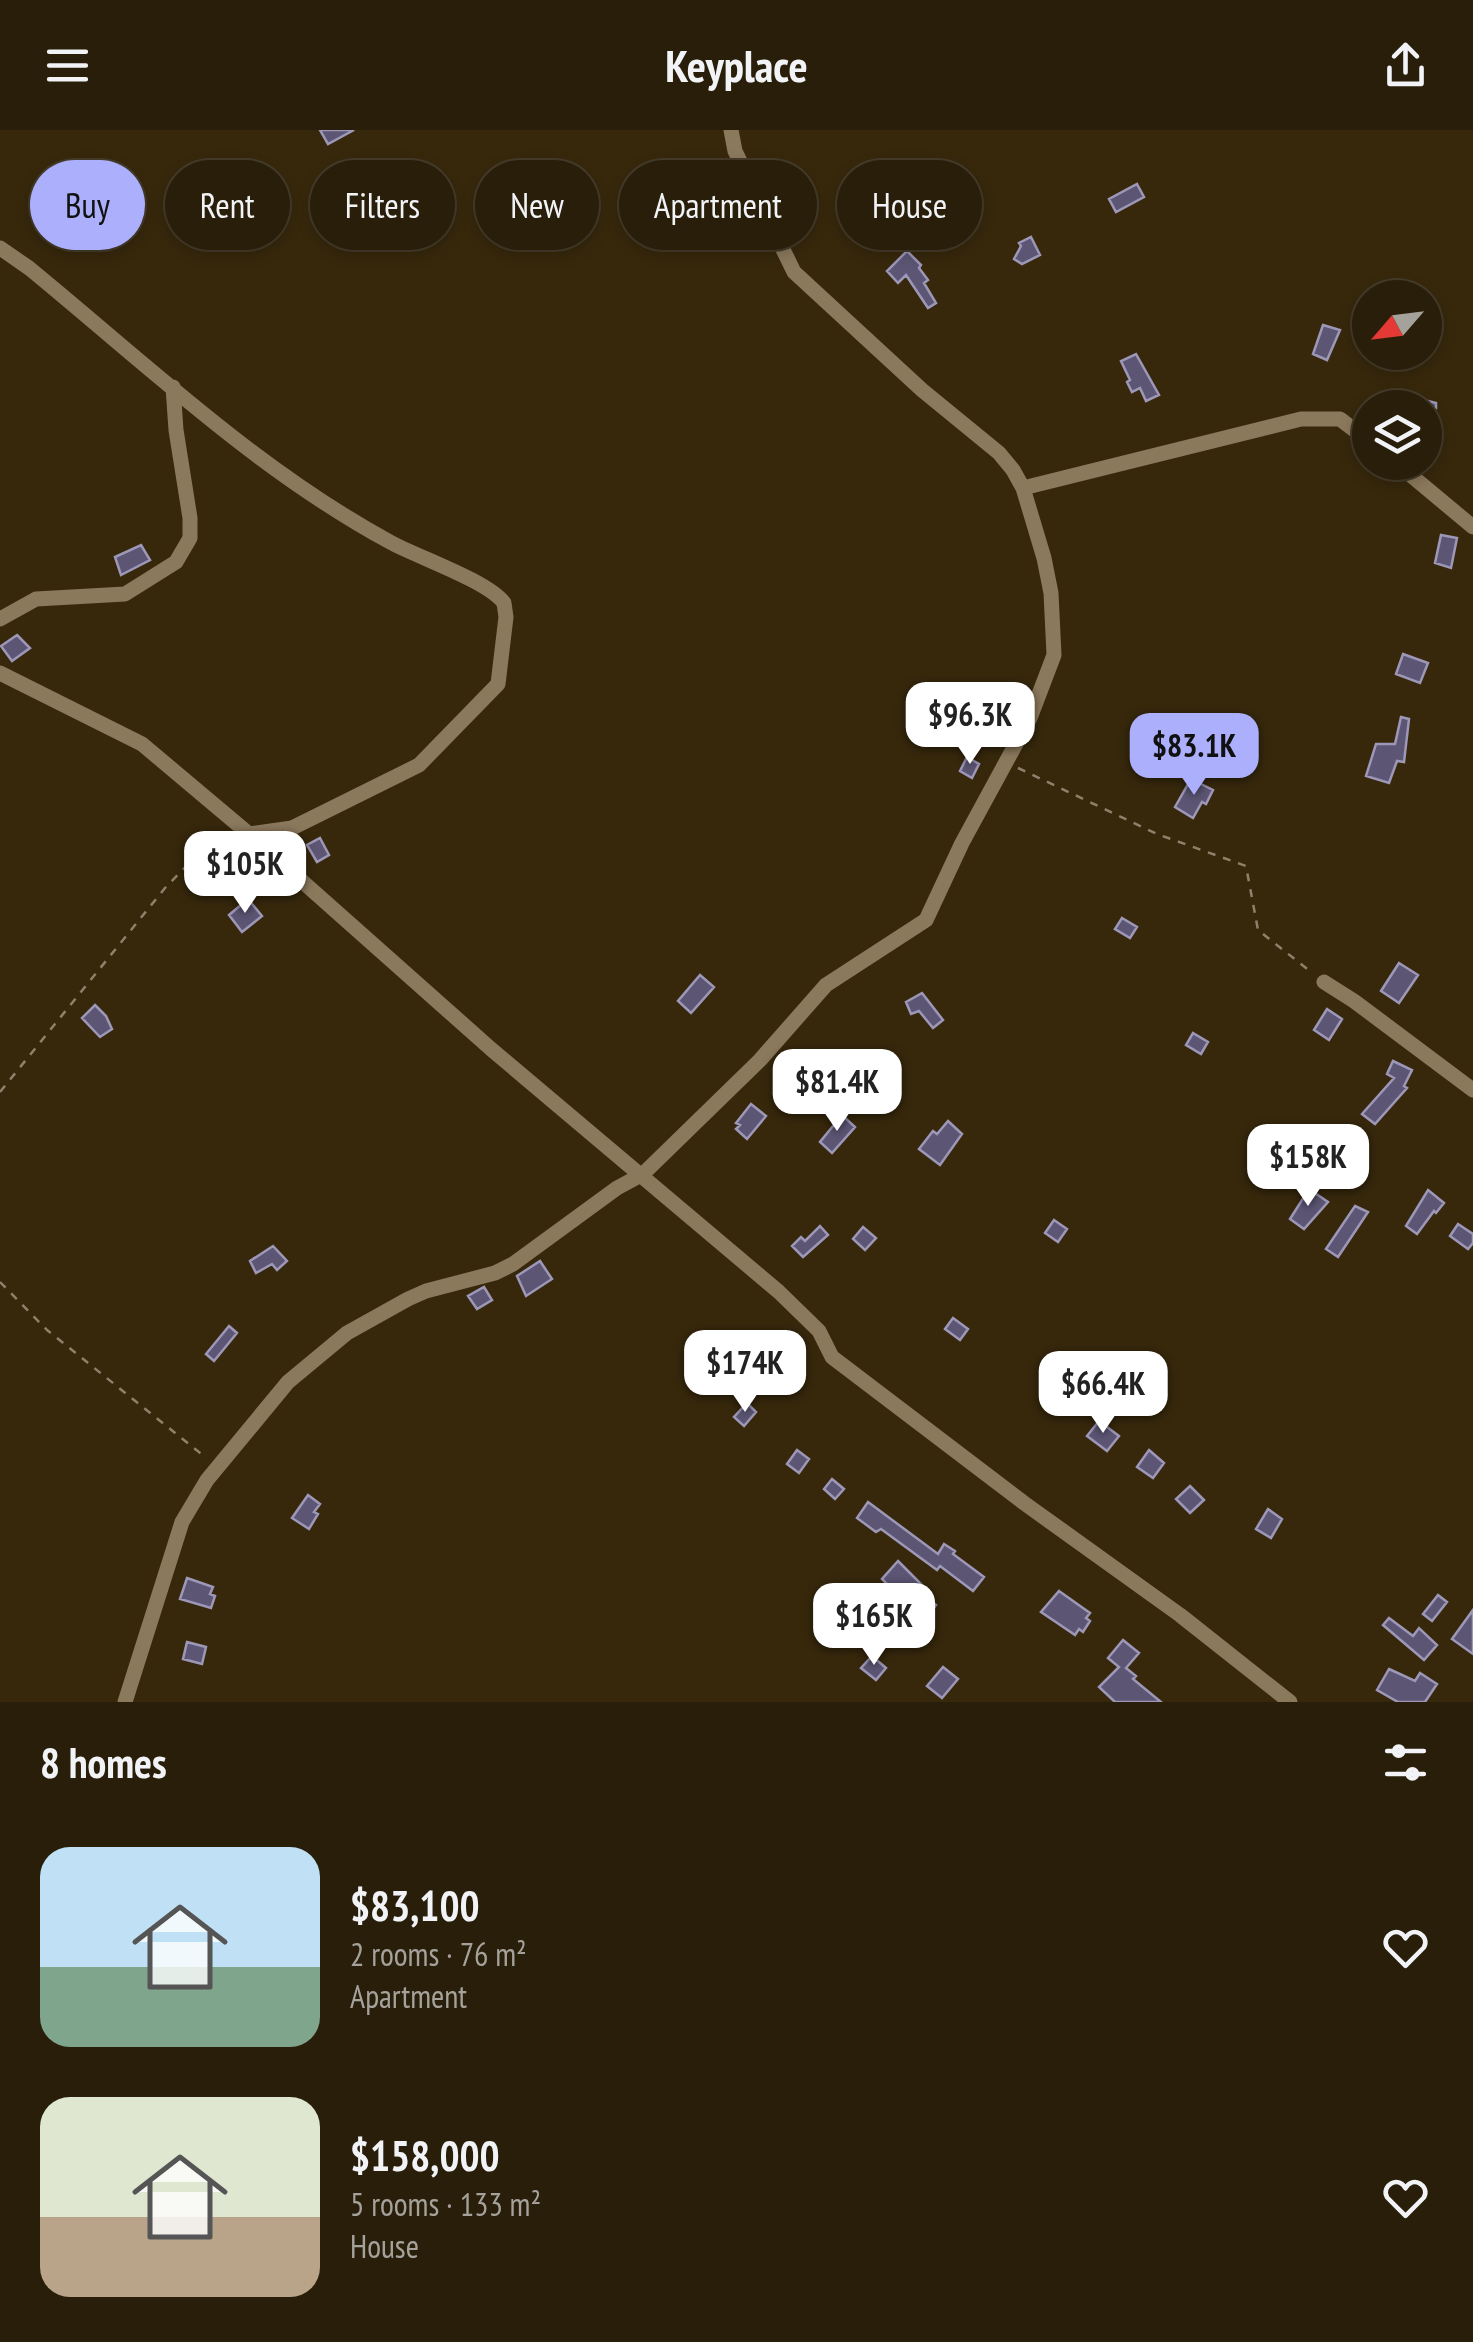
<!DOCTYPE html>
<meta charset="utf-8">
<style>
body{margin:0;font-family:"PT Sans Narrow",sans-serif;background:#312712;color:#f1f3f6;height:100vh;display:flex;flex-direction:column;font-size:38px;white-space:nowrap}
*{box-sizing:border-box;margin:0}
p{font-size:32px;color:#a5a29c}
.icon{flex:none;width:55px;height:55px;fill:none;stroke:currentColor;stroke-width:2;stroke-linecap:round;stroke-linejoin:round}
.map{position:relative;height:1572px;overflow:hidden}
.drawer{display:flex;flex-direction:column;background:#291e09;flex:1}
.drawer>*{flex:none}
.guide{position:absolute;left:30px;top:30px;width:1415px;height:90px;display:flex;gap:20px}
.needle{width:65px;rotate:242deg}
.fabs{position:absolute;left:1352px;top:150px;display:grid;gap:20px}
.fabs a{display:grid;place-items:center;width:90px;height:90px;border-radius:50%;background:#291e09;box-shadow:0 5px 15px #0003,0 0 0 2px #453c2a;font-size:50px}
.price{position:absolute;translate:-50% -85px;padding:0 22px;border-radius:20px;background:#fff;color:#222;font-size:32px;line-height:65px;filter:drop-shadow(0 2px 5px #0008)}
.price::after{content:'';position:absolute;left:50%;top:60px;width:30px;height:22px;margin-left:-15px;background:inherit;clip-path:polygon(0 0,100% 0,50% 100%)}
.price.selected{background:#acaffb;color:#111}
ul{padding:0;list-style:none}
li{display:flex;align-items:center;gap:30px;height:250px;padding:0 40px}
li span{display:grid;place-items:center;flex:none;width:280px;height:200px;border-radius:30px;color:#555}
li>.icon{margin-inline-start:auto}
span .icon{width:120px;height:120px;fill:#fffc;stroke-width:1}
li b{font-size:42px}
h2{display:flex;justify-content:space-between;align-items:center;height:120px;padding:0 40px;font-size:42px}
.pill{padding:0 35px;border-radius:45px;background:#291e09;box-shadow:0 5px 15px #0003,0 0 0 2px #453c2a;font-size:35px;line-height:90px}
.pill.selected{background:#acaffb;color:#111}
header{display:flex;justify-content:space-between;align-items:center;height:130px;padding:0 40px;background:#291e09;font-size:45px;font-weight:700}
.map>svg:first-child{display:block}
</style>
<header><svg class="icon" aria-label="menu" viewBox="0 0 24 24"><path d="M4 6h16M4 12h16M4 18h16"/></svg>Keyplace<svg class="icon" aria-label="share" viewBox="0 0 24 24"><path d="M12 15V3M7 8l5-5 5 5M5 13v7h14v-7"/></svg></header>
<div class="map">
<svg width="1473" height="1572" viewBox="0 0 1473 1572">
<rect width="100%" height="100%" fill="#37280c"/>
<!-- building -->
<path fill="#5c5674" stroke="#9d97b8" stroke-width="2.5" d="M320 0H354L328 14Z
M1137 54 1144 67 1116 82 1109 69Z
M1031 107 1040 125 1022 134 1014 129 1021 116 1019 113Z
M907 121 921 135 919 138 928 150 924 153 936 173 928 178 906 145 898 153 887 141Z
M1323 195 1340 200 1327 230 1313 224Z
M1136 224 1159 265 1146 271 1140 258 1132 262 1127 252 1130 250 1121 231Z
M1400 264 1436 273V278H1397Z
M1441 405 1457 408 1451 438 1435 433Z
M141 415 150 430 121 445 115 427Z
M17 505 30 518 12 531 1 516Z
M1403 524 1428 533 1420 553 1396 544Z
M1401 587 1409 589 1404 632 1397 631 1389 653 1366 646 1376 614H1395Z
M967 627 979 634 972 648 960 641Z
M1191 649 1213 660 1206 674 1202 672 1193 688 1175 677Z
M320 708 329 725 317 732 307 715Z
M248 769 262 786 242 802 229 785Z
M1122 788 1137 797 1130 808 1115 799Z
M1399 833 1418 845 1399 873 1381 861Z
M700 845 714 857 691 883 678 871Z
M922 863 943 890 933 898 919 881 911 884 906 872Z
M95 875 106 886 112 899 100 907 82 888Z
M1327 879 1342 889 1329 910 1314 900Z
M1193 903 1208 912 1201 924 1186 915Z
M874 923 890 934 883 946 867 935Z
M1393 931 1412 940 1404 956 1407 958 1375 994 1362 984 1394 948 1387 944Z
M751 974 766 986 747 1009 736 999 740 995 736 993Z
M842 985 855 997 832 1023 820 1012Z
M948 991 962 1004 940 1035 919 1019 933 1001 937 1004Z
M1309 1059 1328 1072 1304 1099 1290 1089Z
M1428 1060 1444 1073 1436 1083 1434 1081 1417 1104 1406 1096Z
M1355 1076 1368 1082 1338 1127 1326 1119Z
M1054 1090 1067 1099 1058 1112 1045 1103Z
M1458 1094 1473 1104V1113L1468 1119 1450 1106Z
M820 1096 828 1105 803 1127 792 1116 801 1107 805 1111Z
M863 1097 876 1108 865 1120 853 1109Z
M273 1116 287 1131 277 1140 272 1134 256 1143 250 1131Z
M540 1131 552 1149 526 1166 517 1146Z
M484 1157 492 1170 477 1179 468 1166Z
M953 1188 968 1199 960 1210 945 1199Z
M229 1196 237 1203 214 1231 206 1224Z
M747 1273 756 1282 744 1296 734 1287Z
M1099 1291 1119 1306 1107 1321 1087 1306Z
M797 1320 809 1329 799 1343 787 1334Z
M1149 1320 1164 1333 1153 1348 1137 1337Z
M832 1349 844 1359 835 1369 824 1359Z
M1190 1356 1204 1370 1190 1383 1176 1369Z
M308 1365 320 1374 314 1382 318 1384 309 1399 292 1388Z
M868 1372 938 1424 944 1414 955 1421 953 1424 984 1447 973 1461 940 1436 937 1440 881 1399 876 1402 857 1388Z
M1268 1379 1282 1389 1271 1408 1256 1399Z
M898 1431 923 1456 918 1461 936 1475 926 1489 901 1470 889 1485 876 1474 890 1457 882 1449Z
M187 1448 213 1457 210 1464 215 1466 211 1478 180 1469Z
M1059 1461 1090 1483 1086 1488 1090 1491 1083 1502 1079 1499 1075 1505 1041 1482Z
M1438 1465 1447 1472 1432 1491 1423 1484Z
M1473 1480V1524L1452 1509Z
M1389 1488 1413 1506 1419 1498 1437 1515 1424 1530 1383 1495Z
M1123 1510 1139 1523 1126 1538 1136 1546 1133 1549 1161 1572H1115L1099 1557 1119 1537 1108 1528Z
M187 1512 206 1517 202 1534 183 1529Z
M872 1526 886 1538 876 1550 861 1538Z
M943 1537 958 1549 942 1568 927 1556Z
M1389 1539 1415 1551 1420 1543 1437 1554 1425 1572H1398L1377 1560Z"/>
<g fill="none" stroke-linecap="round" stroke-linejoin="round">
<!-- path -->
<path stroke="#8e816b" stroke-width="2.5" stroke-dasharray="8 8" stroke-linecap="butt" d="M1018 638 1157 704 1246 736 1258 800 1311 842
M0 962 165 758 198 724 234 710
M0 1152 47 1200 205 1327"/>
<!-- minor -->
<path stroke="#8b795c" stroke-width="15" d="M0 118 29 138C145 233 257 340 390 412 417 427 488 451 504 473L506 487 498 554 419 635 292 698 249 704
M1395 332 1473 397
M1023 358 1301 289H1340L1370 312
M0 489 36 469 125 464 176 432 190 408V388L176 300 173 257
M0 543 142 614 249 704 491 919 779 1162 819 1201 832 1227 1024 1373 1180 1485 1290 1572
M1324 852 1354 871 1473 960
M125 1572 182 1392 207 1350 288 1252 347 1203 408 1169 426 1161 495 1143 513 1134 617 1058 643 1044 760 930 826 855 926 790 962 713 1030 588 1054 525 1051 463 1044 428 1023 358 1013 340 999 323 922 260 794 142 735 21 731 0"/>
</g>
</svg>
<div class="fabs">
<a><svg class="needle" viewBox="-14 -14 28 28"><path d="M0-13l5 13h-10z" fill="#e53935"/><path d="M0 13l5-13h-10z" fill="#a5a29c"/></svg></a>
<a><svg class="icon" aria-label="layers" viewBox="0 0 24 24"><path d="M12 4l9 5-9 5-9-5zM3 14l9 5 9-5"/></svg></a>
</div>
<b class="price" style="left:970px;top:637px">$96.3K</b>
<b class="price selected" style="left:1194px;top:668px">$83.1K</b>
<b class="price" style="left:245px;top:786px">$105K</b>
<b class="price" style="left:837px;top:1004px">$81.4K</b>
<b class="price" style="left:1308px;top:1079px">$158K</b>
<b class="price" style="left:745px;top:1285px">$174K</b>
<b class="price" style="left:1103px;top:1306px">$66.4K</b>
<b class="price" style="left:874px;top:1538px">$165K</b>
<div class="guide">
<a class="pill selected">Buy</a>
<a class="pill">Rent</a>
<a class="pill">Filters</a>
<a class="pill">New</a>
<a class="pill">Apartment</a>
<a class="pill">House</a>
</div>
</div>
<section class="drawer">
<h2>8 homes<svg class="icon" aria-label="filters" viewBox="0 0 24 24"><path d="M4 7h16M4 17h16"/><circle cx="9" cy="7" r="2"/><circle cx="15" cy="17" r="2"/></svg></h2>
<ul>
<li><span style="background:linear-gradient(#bfe0f5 60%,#7fa58c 0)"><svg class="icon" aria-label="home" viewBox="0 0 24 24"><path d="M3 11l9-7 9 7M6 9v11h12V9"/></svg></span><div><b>$83,100</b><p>2 rooms · 76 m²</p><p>Apartment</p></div><svg class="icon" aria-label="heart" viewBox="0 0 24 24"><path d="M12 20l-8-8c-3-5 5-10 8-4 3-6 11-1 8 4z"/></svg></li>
<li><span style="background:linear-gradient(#dfe7d0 60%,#b9a48a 0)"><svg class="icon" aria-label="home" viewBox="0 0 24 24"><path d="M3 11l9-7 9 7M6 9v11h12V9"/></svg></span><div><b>$158,000</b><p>5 rooms · 133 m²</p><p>House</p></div><svg class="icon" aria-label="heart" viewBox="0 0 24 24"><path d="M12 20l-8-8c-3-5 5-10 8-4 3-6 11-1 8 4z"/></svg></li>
</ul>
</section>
